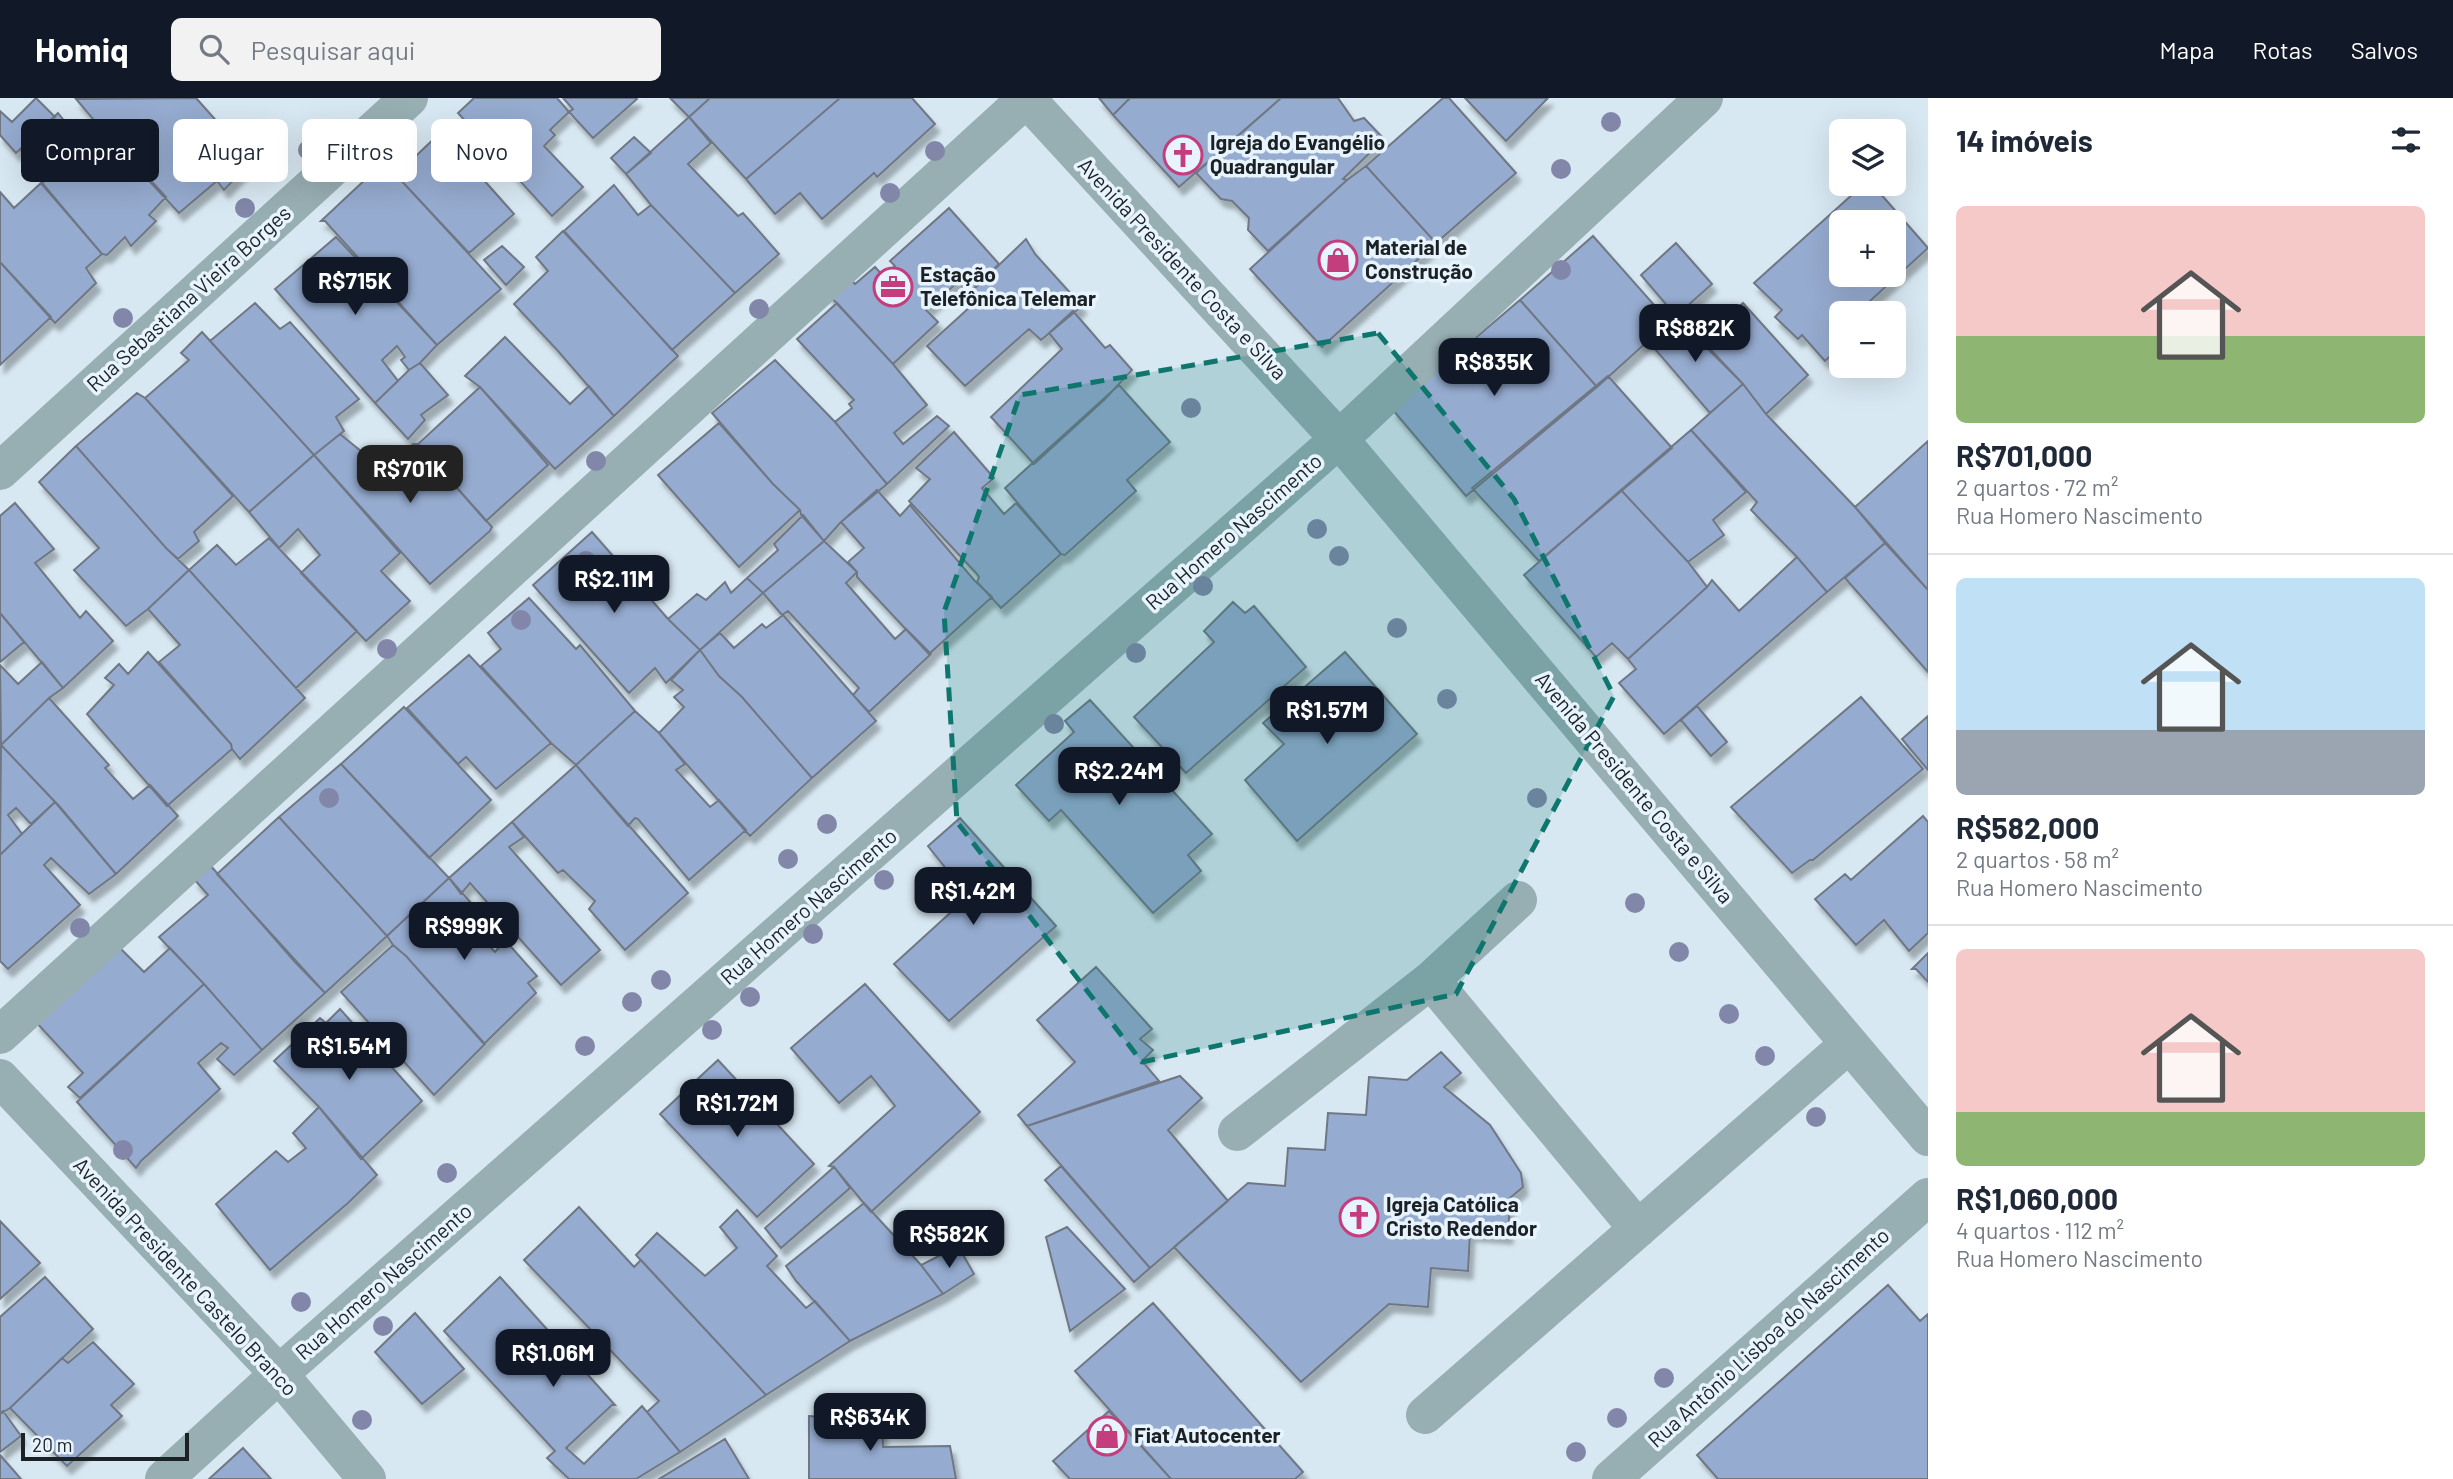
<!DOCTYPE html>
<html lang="pt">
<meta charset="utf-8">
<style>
body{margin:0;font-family:Barlow,sans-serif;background:#f2f2f3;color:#1f2937;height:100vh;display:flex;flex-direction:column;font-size:26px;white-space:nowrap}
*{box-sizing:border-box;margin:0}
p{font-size:23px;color:#747a83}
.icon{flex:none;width:38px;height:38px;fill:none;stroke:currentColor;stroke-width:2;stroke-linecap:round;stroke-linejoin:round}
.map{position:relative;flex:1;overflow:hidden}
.side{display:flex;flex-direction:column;background:#fff;width:525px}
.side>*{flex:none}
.top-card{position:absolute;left:21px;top:21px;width:665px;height:63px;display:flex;gap:14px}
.tools{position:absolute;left:1829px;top:21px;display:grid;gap:14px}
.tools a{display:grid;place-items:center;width:77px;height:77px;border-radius:10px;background:#fff;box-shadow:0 7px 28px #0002;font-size:35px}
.scale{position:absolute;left:21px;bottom:18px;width:168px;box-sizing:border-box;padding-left:7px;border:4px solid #1b2124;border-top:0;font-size:19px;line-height:24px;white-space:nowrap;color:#1b2124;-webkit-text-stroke:5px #e8f4fd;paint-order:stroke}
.price{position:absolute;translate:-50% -60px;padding:0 16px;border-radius:14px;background:#111827;color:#fff;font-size:23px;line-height:46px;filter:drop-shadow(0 2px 4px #0008)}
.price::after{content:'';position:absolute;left:50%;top:42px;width:21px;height:16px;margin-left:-10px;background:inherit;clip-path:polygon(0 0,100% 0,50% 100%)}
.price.on{background:#222;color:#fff}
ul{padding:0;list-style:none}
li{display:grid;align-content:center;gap:14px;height:371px;padding:0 28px}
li+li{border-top:2px solid #e0e1e3}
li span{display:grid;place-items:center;height:217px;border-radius:10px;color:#555}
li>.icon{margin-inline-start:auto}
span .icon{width:126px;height:126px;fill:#fffc;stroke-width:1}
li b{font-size:30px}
h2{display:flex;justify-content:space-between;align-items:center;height:84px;padding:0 28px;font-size:30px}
.chip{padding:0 24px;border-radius:10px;background:#fff;box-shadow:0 7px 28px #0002;font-size:24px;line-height:63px}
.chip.on{background:#111827;color:#fff}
header{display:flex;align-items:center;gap:42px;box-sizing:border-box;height:98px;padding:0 35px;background:#111827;color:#fff}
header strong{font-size:33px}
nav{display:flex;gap:38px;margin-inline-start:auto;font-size:24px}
.search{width:490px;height:63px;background:#f2f2f3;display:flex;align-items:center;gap:18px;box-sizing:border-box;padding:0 24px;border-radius:10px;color:#747a83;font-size:26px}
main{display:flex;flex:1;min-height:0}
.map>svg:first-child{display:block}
</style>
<header>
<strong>Homiq</strong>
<div class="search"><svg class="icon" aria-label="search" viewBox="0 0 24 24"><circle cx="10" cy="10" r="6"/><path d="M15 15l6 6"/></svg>Pesquisar aqui</div>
<nav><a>Mapa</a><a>Rotas</a><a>Salvos</a></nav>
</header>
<main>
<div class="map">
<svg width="1928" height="1381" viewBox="0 0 1928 1381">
<defs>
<filter id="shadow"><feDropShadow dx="4.5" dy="8" stdDeviation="2" flood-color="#0004"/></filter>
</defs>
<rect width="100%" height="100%" fill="#d8e8f2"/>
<!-- building -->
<path fill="#95abcf" stroke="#707784" stroke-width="2" fill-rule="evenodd" filter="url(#shadow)" d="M36 0 55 19 16 55 0 37V13L12 24Z
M196 0 252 63 224 92 217 83 179 115 126 58 136 46 126 36 115 47 76 1Z
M474 0H557L569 14 550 32 555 37 544 48 583 89 552 118 458 15Z
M563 0H636L637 1 593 40 569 14 573 11Z
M670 0H710L689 19Z
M710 0H840L746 81 689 19Z
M840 0H912L935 26 877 79 874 75 822 121 800 95 775 116 746 81Z
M1099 0H1130L1113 17Z
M1130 0H1281L1179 89 1113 17Z
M1281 0H1338L1354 23 1364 20 1384 41 1343 81 1347 82 1268 153 1248 132 1249 120 1232 103 1221 101 1196 75Z
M1443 0H1449L1516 75 1436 145 1366 68Z
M1465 0H1548L1506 43Z
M58 15 78 40 39 76 20 51Z
M689 19 711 45 688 66 738 118 743 115 779 156 735 195 651 107 626 76Z
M104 32 166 99 149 117 156 123 131 148 125 139 107 157 102 156 42 85 56 75 52 70 80 45 85 50Z
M441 34 514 116 469 155 396 77Z
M634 39 651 55 626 76 611 60Z
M386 62 396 77 501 191 437 247 325 123H321Z
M1366 68 1436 145 1322 249 1250 171 1347 82Z
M41 85 102 156 86 170 96 185 55 225 0 164V94L14 110Z
M1864 86H1872L1928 150 1870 203 1879 213 1877 215H1841V248L1825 263 1802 237 1798 241 1775 219 1782 212 1754 185ZM1841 124H1894V177H1841Z
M614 87 638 117 651 107 735 195 672 252 564 133Z
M949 110 999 166 969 195 958 184 926 212 938 224 893 266 827 195 846 176 855 186 875 169 884 179 895 168 890 163Z
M563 133 678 258 614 318 558 253 514 206 548 173 536 159Z
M1593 138 1671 226 1648 243 1597 289 1520 202Z
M336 139 437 247 420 265 409 272 401 262 405 259 397 248 382 262 398 283 375 305 275 191Z
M1026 141 1035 156 1082 208 1041 242 1029 231 965 288 927 248 982 198 974 191Z
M1676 145 1712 186 1676 218 1641 177Z
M502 148 524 169 506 187 484 162Z
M0 164 51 219 0 267Z
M1520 202 1597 289 1466 398 1392 311Z
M255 205 280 231 290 224 359 301 336 319 344 333 314 357 210 243Z
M837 205 893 266 927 307 894 335 903 346 937 318 949 328 887 386 835 324 852 310 849 306 854 302 797 241Z
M1743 205 1808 277 1766 316 1743 286 1701 244Z
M1073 213 1105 250 1110 247 1132 272 1104 302 1034 366 991 319 1062 251 1049 235Z
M1679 218 1743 286 1710 315 1648 243Z
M202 234 314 357 249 414 145 300 189 262 181 255Z
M505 239 570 306 589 288 614 318 555 371 480 289 465 278Z
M775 262 835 324 887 386 841 424 824 443 801 417 800 412 773 386 712 315Z
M420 265 448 297 421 317 425 322 408 341 375 305 409 272Z
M1608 278 1672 350 1539 463 1472 390Z
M1743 286 1766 316 1855 409 1885 445 1827 494 1797 459 1751 412 1757 404 1691 332Z
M1119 287 1170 344 1127 382 1136 393 1065 457 1061 456 1005 390Z
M480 289 548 367 486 423 418 346Z
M137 295 145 300 233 398 194 434 199 443 178 461 166 450 76 348Z
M719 325 773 386 800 412 739 469 658 377Z
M1691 332 1746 394 1713 422 1724 437 1688 464 1621 392Z
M954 334 994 380 982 390 1004 416 1016 405 1061 456 1001 510 977 484 979 479 976 475 909 403 930 381 916 370Z
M340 336 367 358 363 362 375 377 413 346H418L492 429 490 433 430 486 314 357Z
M1928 343V492L1855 409Z
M76 348 166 450 189 472 148 511 126 528 74 472 99 450 39 384Z
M314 357 400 455 381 473 410 503 366 543 301 475 320 457 298 431 279 450 249 414Z
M877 392 900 418 910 407 975 483 992 499 929 556 857 479V474L848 464 864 450 841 424Z
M1621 392 1688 464 1707 489 1628 561 1612 545 1596 559 1524 477Z
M15 405 54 451 35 465 80 520 86 513 113 543 63 590 0 515V418Z
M803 417 824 443 763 495 747 480 778 452 774 446Z
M592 434 668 521 700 552 666 585 655 570 629 595 533 487Z
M269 440 357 533 296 590 189 472 217 447 236 467Z
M824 443 857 474 846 485 895 541 906 531 931 556 869 614 853 597 859 590 788 513 782 517 763 495Z
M1885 445 1928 492V574L1845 480Z
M1797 459 1827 494 1664 636 1619 585 1636 571 1628 561 1707 489 1712 482 1739 513Z
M189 472 305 600 240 661 232 651 231 646 159 564 180 547 148 511Z
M747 480 763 495 700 552 668 521 697 496 706 502 725 484 731 495Z
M529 500 576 551 580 547 635 613 576 667 551 645 481 568 501 551 488 535Z
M1233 504 1245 515 1254 508 1306 569 1186 675 1134 619 1214 544 1204 533Z
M0 515 24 544 0 564Z
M783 517 876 623 812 680 742 599 719 578 700 552 720 535 734 550 762 526 766 530Z
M700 552 719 578 742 599 812 680 750 738 659 635 684 609 674 599 683 592 671 582Z
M148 554 231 646 232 651 167 708 87 616 114 587 105 580 119 566 128 576Z
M1345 554 1417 636 1297 743 1245 682 1284 646 1263 625Z
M469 557 551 645 496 691 466 659 458 666 407 610Z
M42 564 63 590 49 600 1 647 0 567 18 586Z
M1861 599 1923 671 1813 762H1810L1792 775 1731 709Z
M49 600 109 667 105 670 133 701 150 687 178 718 116 776 60 709 1 647Z
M1090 602 1212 736 1188 757 1201 773 1153 815 1061 712 1049 723 1016 687 1074 634 1065 623Z
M1697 608 1727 644 1711 658 1681 622Z
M404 609 491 702 429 760 341 666Z
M635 613 659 635 685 666 676 672 710 709 719 702 746 732 689 782 638 721 635 720 628 728 576 667Z
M1928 618V672L1902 641Z
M1 647 55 704 31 726 16 710 8 717 22 736 0 757Z
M341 666 449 780 387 838 279 719Z
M576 667 688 795 625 852 589 811 595 803 563 772 558 775 512 724Z
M55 704 116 776 89 796 51 760 44 767 80 807 8 871 0 863V757Z
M1923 718 1928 724V835L1909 853 1884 822 1856 847 1815 801 1845 776 1851 782Z
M279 719 387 838 325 895 217 776Z
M960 720 1056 828 949 923 894 866 972 795 948 773 928 748Z
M512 724 524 739 509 749 600 852 561 887 470 785 461 796 449 780Z
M210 767 295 864 325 895 262 952 204 886 159 839 208 797 194 781Z
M449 780 472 806 462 818 495 854 505 842 537 878 528 885 536 895 484 946 406 858 393 847 387 838Z
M393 847 406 858 485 946 434 997 341 894Z
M118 848 144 874 170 850 204 886 80 1000 68 989 83 975 35 923Z
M1928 855V884L1916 871H1912Z
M1096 869 1152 931 1140 941 1153 952 1142 963 1159 983 1027 1028 1018 1017 1075 964 1037 922Z
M204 886 262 952 234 977 217 961 228 950 221 945 198 965 220 991 141 1063 136 1070 77 1004Z
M865 886 980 1014 871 1114 834 1069 829 1068 895 1008 871 978 839 1005 791 950Z
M340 911 422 1003 361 1061 319 1009 274 963 320 920 326 925Z
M1441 954 1461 975 1444 989 1490 1027 1521 1075 1523 1089 1510 1100 1508 1138 1470 1135 1468 1173 1431 1170 1428 1209 1389 1206 1301 1284 1174 1149 1248 1085 1285 1088 1288 1050 1325 1052 1328 1015 1366 1017 1369 979 1407 982Z
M718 962 814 1066 757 1119 660 1016Z
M1180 978 1202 1000 1168 1032 1228 1103 1150 1170 1027 1028Z
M319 1009 377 1077 348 1105 270 1172 216 1106 276 1053 288 1064 306 1050 293 1035Z
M1061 1068 1150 1170 1134 1184 1045 1082Z
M834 1069 850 1090 781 1150 765 1130Z
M864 1105 921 1167 943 1196 850 1243 796 1183 786 1168Z
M579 1109 634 1169 641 1162 766 1297 680 1354 647 1314 659 1303 524 1162Z
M737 1112 777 1158 767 1168 806 1210 815 1203 850 1243 766 1297 636 1157 657 1135 705 1178 737 1150 720 1129Z
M0 1123 40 1165 0 1201Z
M1067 1129 1125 1191 1070 1233 1046 1139Z
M958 1148 974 1176 943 1196 921 1167Z
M45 1179 93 1231 10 1310 0 1316V1219Z
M500 1179 615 1307H612L566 1350 584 1366 642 1308 680 1354 636 1381H569L547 1360 555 1353 444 1233Z
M1888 1187 1920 1223 1928 1216V1381H1718L1697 1357Z
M1153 1205 1303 1374 1295 1381H1171L1075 1273Z
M415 1215 464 1271 422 1306 375 1254Z
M93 1244 134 1286 111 1307 122 1318 67 1368 10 1310 62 1260 68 1265Z
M3 1313 21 1338 0 1354V1316Z
M1109 1313 1171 1381H1070L1053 1363Z
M809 1318 847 1321 882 1318 883 1349 950 1348 956 1381H809Z
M725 1341 749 1381H659Z
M243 1350 271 1381H209Z
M0 1357 21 1381H0Z"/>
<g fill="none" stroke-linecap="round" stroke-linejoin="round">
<!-- minor -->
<path stroke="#97aeb3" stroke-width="38" d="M1026 0 1339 341 1928 1039
M0 373 409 0
M1431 882 1518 802
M0 937 1026 1
M0 980 279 1276 367 1381
M1237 1034 1431 882 1638 1131
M1425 1317 1849 946
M164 1381 279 1276 1339 341 1704 0
M1611 1381 1928 1099"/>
</g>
<!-- trees -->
<g fill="#8287a9">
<circle cx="1611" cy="24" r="10"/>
<circle cx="308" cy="52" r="10"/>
<circle cx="935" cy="53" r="10"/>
<circle cx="1561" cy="71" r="10"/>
<circle cx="890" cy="95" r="10"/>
<circle cx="245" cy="110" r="10"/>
<circle cx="1561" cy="172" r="10"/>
<circle cx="759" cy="211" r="10"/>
<circle cx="123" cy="220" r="10"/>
<circle cx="1191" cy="310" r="10"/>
<circle cx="596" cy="363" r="10"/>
<circle cx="1317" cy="431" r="10"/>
<circle cx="1339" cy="458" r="10"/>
<circle cx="586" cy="463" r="10"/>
<circle cx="1203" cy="488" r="10"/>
<circle cx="521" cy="522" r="10"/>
<circle cx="1397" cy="530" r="10"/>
<circle cx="387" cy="551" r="10"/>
<circle cx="1136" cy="555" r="10"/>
<circle cx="1447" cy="601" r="10"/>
<circle cx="1054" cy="626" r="10"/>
<circle cx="329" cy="700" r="10"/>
<circle cx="1537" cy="700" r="10"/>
<circle cx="827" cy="726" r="10"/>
<circle cx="788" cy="761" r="10"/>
<circle cx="884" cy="782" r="10"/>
<circle cx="1635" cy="805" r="10"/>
<circle cx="80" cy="830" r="10"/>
<circle cx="813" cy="836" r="10"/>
<circle cx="1679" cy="854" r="10"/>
<circle cx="661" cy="882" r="10"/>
<circle cx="750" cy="899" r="10"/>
<circle cx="632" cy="904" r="10"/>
<circle cx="1729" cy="916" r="10"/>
<circle cx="712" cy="932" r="10"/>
<circle cx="585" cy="948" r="10"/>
<circle cx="1765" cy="958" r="10"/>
<circle cx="1816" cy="1019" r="10"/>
<circle cx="123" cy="1052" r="10"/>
<circle cx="447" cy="1075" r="10"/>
<circle cx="301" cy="1204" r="10"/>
<circle cx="383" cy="1228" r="10"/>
<circle cx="1664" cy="1280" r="10"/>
<circle cx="1617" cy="1320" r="10"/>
<circle cx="362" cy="1322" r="10"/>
<circle cx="1576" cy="1354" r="10"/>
</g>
<!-- marked area -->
<path fill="#0f766e" fill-opacity="0.2" stroke="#0f766e" stroke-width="5" stroke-dasharray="14 9" stroke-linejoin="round" d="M1378 235 1514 401 1614 598 1456 896 1142 964 957 724 944 514 1020 297Z"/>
<!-- icons -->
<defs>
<symbol id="church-ring" viewBox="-11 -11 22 22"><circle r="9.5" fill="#e8f4fd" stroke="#c43d7d" stroke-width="1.5"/><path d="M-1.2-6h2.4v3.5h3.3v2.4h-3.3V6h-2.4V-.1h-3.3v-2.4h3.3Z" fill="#c43d7d"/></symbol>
<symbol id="shop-ring" viewBox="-11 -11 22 22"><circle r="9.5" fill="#e8f4fd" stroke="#c43d7d" stroke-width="1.5"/><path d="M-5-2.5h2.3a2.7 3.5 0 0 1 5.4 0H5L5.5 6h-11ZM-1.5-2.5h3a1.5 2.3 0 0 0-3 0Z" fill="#c43d7d"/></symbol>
<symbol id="office-ring" viewBox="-11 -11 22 22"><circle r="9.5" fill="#e8f4fd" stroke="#c43d7d" stroke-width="1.5"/><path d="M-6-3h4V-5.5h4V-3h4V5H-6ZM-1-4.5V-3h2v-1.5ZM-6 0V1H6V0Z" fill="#c43d7d"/></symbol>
</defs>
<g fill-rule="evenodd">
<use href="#church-ring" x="1161" y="35" width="44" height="44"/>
<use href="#shop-ring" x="1316" y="140" width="44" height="44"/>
<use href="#office-ring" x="871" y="167" width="44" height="44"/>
<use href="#church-ring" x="1337" y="1097" width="44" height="44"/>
<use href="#shop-ring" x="1085" y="1316" width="44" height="44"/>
</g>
<g text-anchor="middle" stroke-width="7" stroke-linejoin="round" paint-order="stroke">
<!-- poi labels -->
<g font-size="21" font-weight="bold" fill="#1b2124" stroke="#e8f4fd" text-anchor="start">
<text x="1210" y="52">Igreja do Evangélio<tspan x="1210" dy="24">Quadrangular</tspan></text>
<text x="1365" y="157">Material de<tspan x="1365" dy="24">Construção</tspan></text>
<text x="920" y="184">Estação<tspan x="920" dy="24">Telefônica Telemar</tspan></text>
<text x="1386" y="1114">Igreja Católica<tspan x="1386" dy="24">Cristo Redendor</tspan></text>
<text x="1134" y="1345">Fiat Autocenter</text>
</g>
<!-- street labels -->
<g font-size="21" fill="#1b2124" stroke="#e8f4fd">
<text transform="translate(1182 171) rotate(47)" y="7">Avenida Presidente Costa e Silva</text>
<text transform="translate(189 201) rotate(-42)" y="7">Rua Sebastiana Vieira Borges</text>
<text transform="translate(1234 434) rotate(-41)" y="7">Rua Homero Nascimento</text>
<text transform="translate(1634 690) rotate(50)" y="7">Avenida Presidente Costa e Silva</text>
<text transform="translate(809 809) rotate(-41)" y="7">Rua Homero Nascimento</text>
<text transform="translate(185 1179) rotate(47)" y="7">Avenida Presidente Castelo Branco</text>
<text transform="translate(384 1184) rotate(-41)" y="7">Rua Homero Nascimento</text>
<text transform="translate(1769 1240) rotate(-42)" y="7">Rua Antônio Lisboa do Nascimento</text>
</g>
</g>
</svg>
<div class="tools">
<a><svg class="icon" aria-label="layers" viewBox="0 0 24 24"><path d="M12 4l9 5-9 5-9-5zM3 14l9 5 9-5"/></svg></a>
<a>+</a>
<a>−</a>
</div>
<div class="scale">20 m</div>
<b class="price" style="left:355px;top:219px">R$715K</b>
<b class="price" style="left:1695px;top:266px">R$882K</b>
<b class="price" style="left:1494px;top:300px">R$835K</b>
<b class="price on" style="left:410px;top:407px">R$701K</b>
<b class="price" style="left:614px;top:517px">R$2.11M</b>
<b class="price" style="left:1327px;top:648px">R$1.57M</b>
<b class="price" style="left:1119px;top:709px">R$2.24M</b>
<b class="price" style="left:973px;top:829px">R$1.42M</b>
<b class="price" style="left:464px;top:864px">R$999K</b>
<b class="price" style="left:349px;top:984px">R$1.54M</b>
<b class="price" style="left:737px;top:1041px">R$1.72M</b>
<b class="price" style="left:949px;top:1172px">R$582K</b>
<b class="price" style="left:553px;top:1291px">R$1.06M</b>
<b class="price" style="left:870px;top:1355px">R$634K</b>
<div class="top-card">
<a class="chip on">Comprar</a>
<a class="chip">Alugar</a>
<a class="chip">Filtros</a>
<a class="chip">Novo</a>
</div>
</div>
<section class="side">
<h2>14 imóveis<svg class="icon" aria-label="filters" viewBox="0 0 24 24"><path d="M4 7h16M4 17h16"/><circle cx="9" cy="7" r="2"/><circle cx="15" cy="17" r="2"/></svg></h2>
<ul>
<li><span style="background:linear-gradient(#f6c9c9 60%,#8fb573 0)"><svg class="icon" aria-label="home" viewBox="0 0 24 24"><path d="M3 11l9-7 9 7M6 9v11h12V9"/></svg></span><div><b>R$701,000</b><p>2 quartos · 72 m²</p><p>Rua Homero Nascimento</p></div></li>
<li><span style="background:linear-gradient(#bfe0f5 70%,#9aa5b1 0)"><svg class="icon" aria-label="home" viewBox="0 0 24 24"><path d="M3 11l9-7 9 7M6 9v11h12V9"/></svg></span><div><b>R$582,000</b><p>2 quartos · 58 m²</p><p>Rua Homero Nascimento</p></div></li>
<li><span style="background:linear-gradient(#f6c9c9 75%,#8fb573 0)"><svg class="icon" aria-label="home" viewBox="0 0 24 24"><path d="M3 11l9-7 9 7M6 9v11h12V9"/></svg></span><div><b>R$1,060,000</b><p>4 quartos · 112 m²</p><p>Rua Homero Nascimento</p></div></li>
</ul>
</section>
</main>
